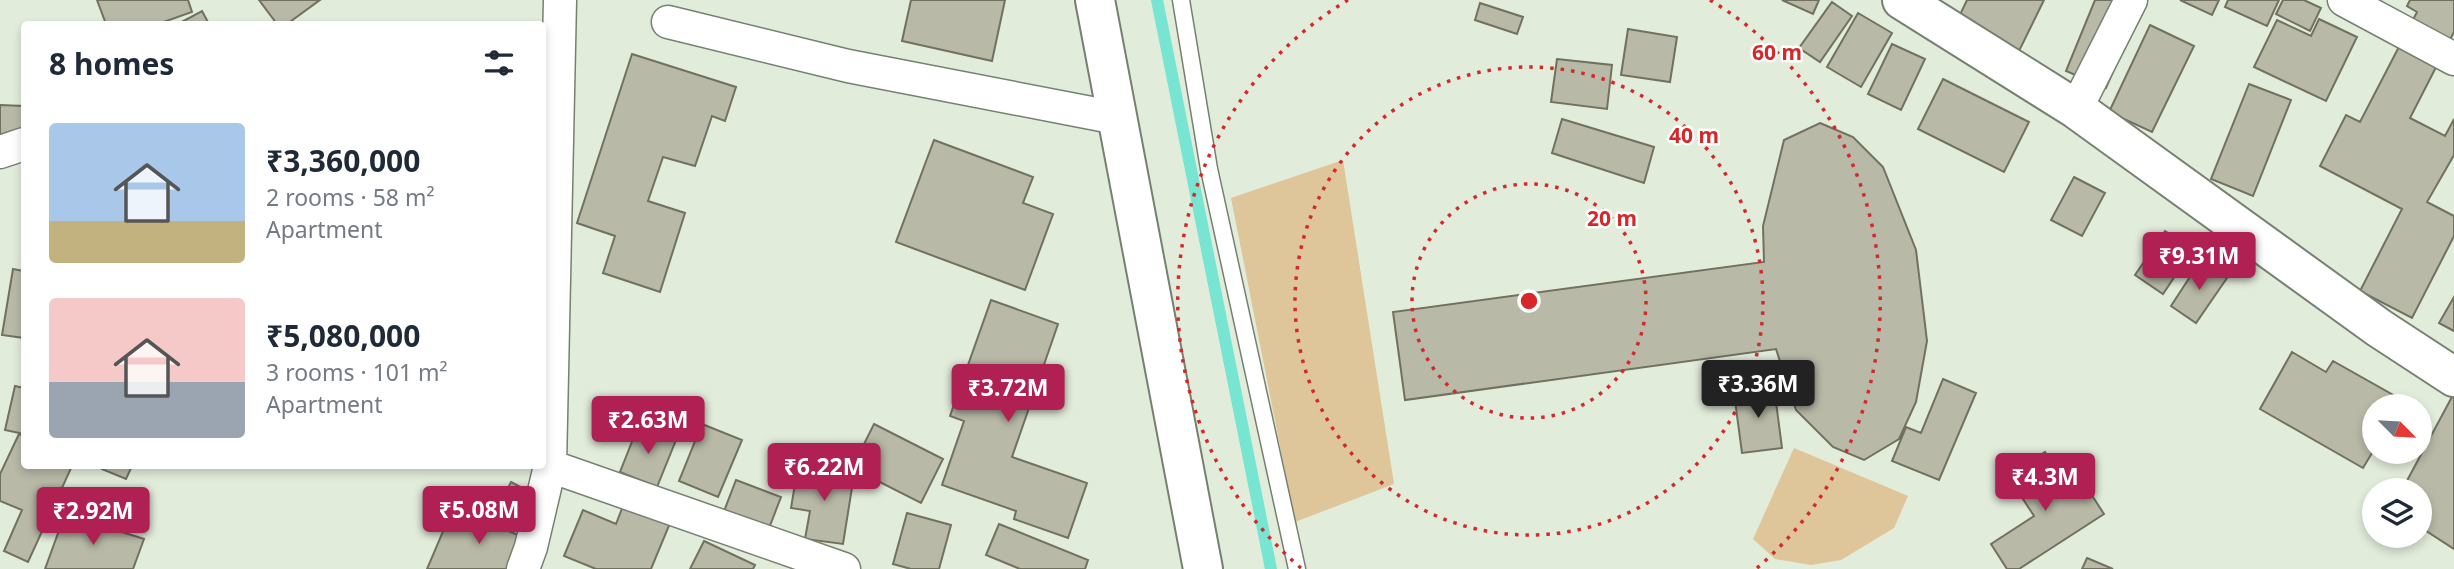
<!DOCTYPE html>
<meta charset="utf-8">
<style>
body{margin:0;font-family:"Noto Sans",sans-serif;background:#f6f6f7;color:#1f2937;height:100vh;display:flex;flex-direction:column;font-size:26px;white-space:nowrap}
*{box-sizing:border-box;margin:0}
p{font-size:23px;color:#747a83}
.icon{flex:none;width:38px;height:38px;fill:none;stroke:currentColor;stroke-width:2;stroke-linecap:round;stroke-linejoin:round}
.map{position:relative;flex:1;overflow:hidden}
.side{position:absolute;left:21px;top:21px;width:525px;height:448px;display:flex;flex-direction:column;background:#fff;border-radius:7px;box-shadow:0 4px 10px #0003}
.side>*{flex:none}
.needle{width:46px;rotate:114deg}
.controls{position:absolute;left:2362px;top:394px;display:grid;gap:14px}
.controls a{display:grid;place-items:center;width:70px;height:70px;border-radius:50%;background:#fff;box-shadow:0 4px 10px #0003;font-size:35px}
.price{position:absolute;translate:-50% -60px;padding:0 16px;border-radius:7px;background:#b02052;color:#fff;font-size:23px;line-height:46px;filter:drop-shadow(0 2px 4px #0008)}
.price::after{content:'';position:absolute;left:50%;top:42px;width:21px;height:16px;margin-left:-10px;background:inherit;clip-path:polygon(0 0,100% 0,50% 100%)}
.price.current{background:#222;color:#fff}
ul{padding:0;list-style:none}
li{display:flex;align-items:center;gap:21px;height:175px;padding:0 28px}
li span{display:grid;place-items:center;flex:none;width:196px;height:140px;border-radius:7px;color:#555}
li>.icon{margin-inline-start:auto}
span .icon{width:84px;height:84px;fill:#fffc;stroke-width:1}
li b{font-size:30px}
h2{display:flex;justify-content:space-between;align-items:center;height:84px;padding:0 28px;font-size:30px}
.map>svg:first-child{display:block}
</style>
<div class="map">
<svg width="2454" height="569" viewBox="0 0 2454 569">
<rect width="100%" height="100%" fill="#e2ecdb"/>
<!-- green -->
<path fill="#dec59a" d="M1343 160 1394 484 1295 522 1231 198Z
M1794 448 1908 496 1894 528 1841 560 1811 565 1775 559 1753 539Z"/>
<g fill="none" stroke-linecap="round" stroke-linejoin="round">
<!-- stream -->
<path stroke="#78e5d3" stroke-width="12" d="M1157 0 1271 569"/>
</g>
<!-- building -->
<path fill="#b9b9a7" stroke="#717160" stroke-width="2" d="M97 0H188L192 12 158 24H106Z
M259 0H320L287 24H277Z
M911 0H1005L992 61 902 41Z
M1782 0H1819L1813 14Z
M1967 0H2044L2019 51 1957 21Z
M2095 0H2144L2106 88 2066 71Z
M2180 0H2219L2212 15Z
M2228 0H2279L2267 26 2225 7Z
M2283 0H2304L2321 8 2310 31 2276 14Z
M2410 0H2454V32L2410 118 2445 136 2454 119V155L2427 202 2454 216V236L2412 318 2360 291 2402 209 2320 166 2346 115 2360 122 2417 12 2407 6Z
M1832 2 1852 16 1820 62 1799 48Z
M1480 3 1523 17 1517 34 1475 20Z
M202 11 209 24H178Z
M1858 13 1892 33 1861 87 1827 67Z
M2319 19 2357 37 2326 101 2254 67 2277 20 2311 36Z
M2150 25 2194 46 2152 132 2109 112Z
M1628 29 1677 37 1670 82 1621 75Z
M1892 44 1925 59 1901 110 1868 94Z
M632 54 736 87 725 121 712 116 695 166 663 157 648 201 685 213 660 292 603 273 615 236 577 223Z
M1557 59 1612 65 1607 109 1551 102Z
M1943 79 2029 122 2004 172 1918 129Z
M2249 84 2291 100 2253 196 2211 179Z
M0 105 24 106V145H0Z
M1562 119 1654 147 1644 183 1552 153Z
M1820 123 1853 137 1883 167 1916 250 1927 341 1916 402 1899 439 1864 460 1833 447 1796 410 1776 349 1405 400 1393 312 1764 262 1763 226 1784 140Z
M934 140 1033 177 1023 203 1053 214 1025 290 896 242Z
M2074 177 2105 193 2082 236 2051 220Z
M2165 231 2193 249 2163 294 2135 275Z
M2201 260 2227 278 2196 323 2171 306Z
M13 269 24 271V338L2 335Z
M2454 297V331L2439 323Z
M991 300 1058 324 1012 457 1087 483 1068 538 1014 519 1016 511 942 485 964 421 950 416Z
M2292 352 2326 372 2333 361 2402 400 2399 406H2375V448L2363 468 2260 409Z
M1943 379 1976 393 1939 480 1892 461 1906 427 1921 433Z
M15 386 24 388V434L5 430Z
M1774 387 1782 448 1742 453 1734 393Z
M2453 395 2454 396V549L2420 527V490H2402Z
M639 424 676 440 657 487 620 472Z
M702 424 742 440 718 497 679 481Z
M874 424 943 459 921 503 852 468Z
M19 434 24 437V466H72L28 562 4 551 22 510 0 501V474Z
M2045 452 2069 489 2082 480 2104 514 2019 569H2007L1991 544 2034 516 2008 476Z
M104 466H132L126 479 102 469Z
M798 466 854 475 843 544 805 539 810 511 791 508Z
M633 480 680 499 651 569H596L564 556 583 510 616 524Z
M736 480 781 497 766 536 721 519Z
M511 482 541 498 527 524 498 508Z
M453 508 535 542 524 569H427Z
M907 513 951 525 939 569H911L893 564Z
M65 514 144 539 133 569H45Z
M999 524 1088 560 1085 569H1020L986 555Z
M704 541 755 565 753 569H690Z
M2087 558 2113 569H2082Z"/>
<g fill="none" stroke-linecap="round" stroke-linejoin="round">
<defs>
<path id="service" d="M1181 0 1209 169 1297 569"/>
<path id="minor" d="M2344 0 2454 59
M668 22 848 66 1117 118
M2076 109 2131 0
M0 152 24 144
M550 466 844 569
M523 569 531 547 550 466 560 0"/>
<path id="tertiary" d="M1902 0 2076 109 2379 328 2454 377"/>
<path id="primary" d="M1095 0 1203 569"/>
</defs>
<!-- service casing -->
<use href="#service" stroke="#778070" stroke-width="19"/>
<!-- minor casing -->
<use href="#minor" stroke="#778070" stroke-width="35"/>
<!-- tertiary casing -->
<use href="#tertiary" stroke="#778070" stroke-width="42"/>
<!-- primary casing -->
<use href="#primary" stroke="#778070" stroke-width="42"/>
<!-- service -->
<use href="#service" stroke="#fff" stroke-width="16"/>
<!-- minor -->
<use href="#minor" stroke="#fff" stroke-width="32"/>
<!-- tertiary -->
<use href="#tertiary" stroke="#fff" stroke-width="38"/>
<!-- primary -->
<use href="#primary" stroke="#fff" stroke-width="38"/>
</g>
<!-- distance rings -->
<g fill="none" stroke="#d62828" stroke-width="3.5" stroke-dasharray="3.5 7">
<circle cx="1529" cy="301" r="117"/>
<circle cx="1529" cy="301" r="234"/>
<path d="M1301 568A351 351 0 0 1 1348 0M1710 0A351 351 0 0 1 1757 568"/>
</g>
<circle cx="1529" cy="301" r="10" fill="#d62828" stroke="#fff" stroke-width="3.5"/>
<g font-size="21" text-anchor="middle" font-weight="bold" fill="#d62828" stroke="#fff" stroke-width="5" stroke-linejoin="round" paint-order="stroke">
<text x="1777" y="60">60 m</text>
<text x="1694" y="143">40 m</text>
<text x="1612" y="226">20 m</text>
</g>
</svg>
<div class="controls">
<a><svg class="needle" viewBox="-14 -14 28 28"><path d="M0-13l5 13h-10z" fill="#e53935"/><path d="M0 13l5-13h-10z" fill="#747a83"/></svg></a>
<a><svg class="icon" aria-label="layers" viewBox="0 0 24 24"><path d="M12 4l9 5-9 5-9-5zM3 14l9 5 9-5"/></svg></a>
</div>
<b class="price" style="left:2199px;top:292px">₹9.31M</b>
<b class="price current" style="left:1758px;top:420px">₹3.36M</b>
<b class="price" style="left:1008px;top:424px">₹3.72M</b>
<b class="price" style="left:648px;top:456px">₹2.63M</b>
<b class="price" style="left:824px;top:503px">₹6.22M</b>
<b class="price" style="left:2045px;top:513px">₹4.3M</b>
<b class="price" style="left:479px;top:546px">₹5.08M</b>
<b class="price" style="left:93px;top:547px">₹2.92M</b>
<section class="side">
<h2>8 homes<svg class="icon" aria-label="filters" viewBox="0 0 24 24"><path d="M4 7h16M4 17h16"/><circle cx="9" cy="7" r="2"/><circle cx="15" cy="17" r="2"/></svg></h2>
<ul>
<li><span style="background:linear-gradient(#a9c7e8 70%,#c2b280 0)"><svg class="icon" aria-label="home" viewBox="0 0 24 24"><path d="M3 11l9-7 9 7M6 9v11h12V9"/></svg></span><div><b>₹3,360,000</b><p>2 rooms · 58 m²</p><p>Apartment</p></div></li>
<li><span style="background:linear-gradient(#f6c9c9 60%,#9aa5b1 0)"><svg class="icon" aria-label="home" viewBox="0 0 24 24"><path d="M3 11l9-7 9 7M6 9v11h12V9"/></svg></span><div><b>₹5,080,000</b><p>3 rooms · 101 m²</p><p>Apartment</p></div></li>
</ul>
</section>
</div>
